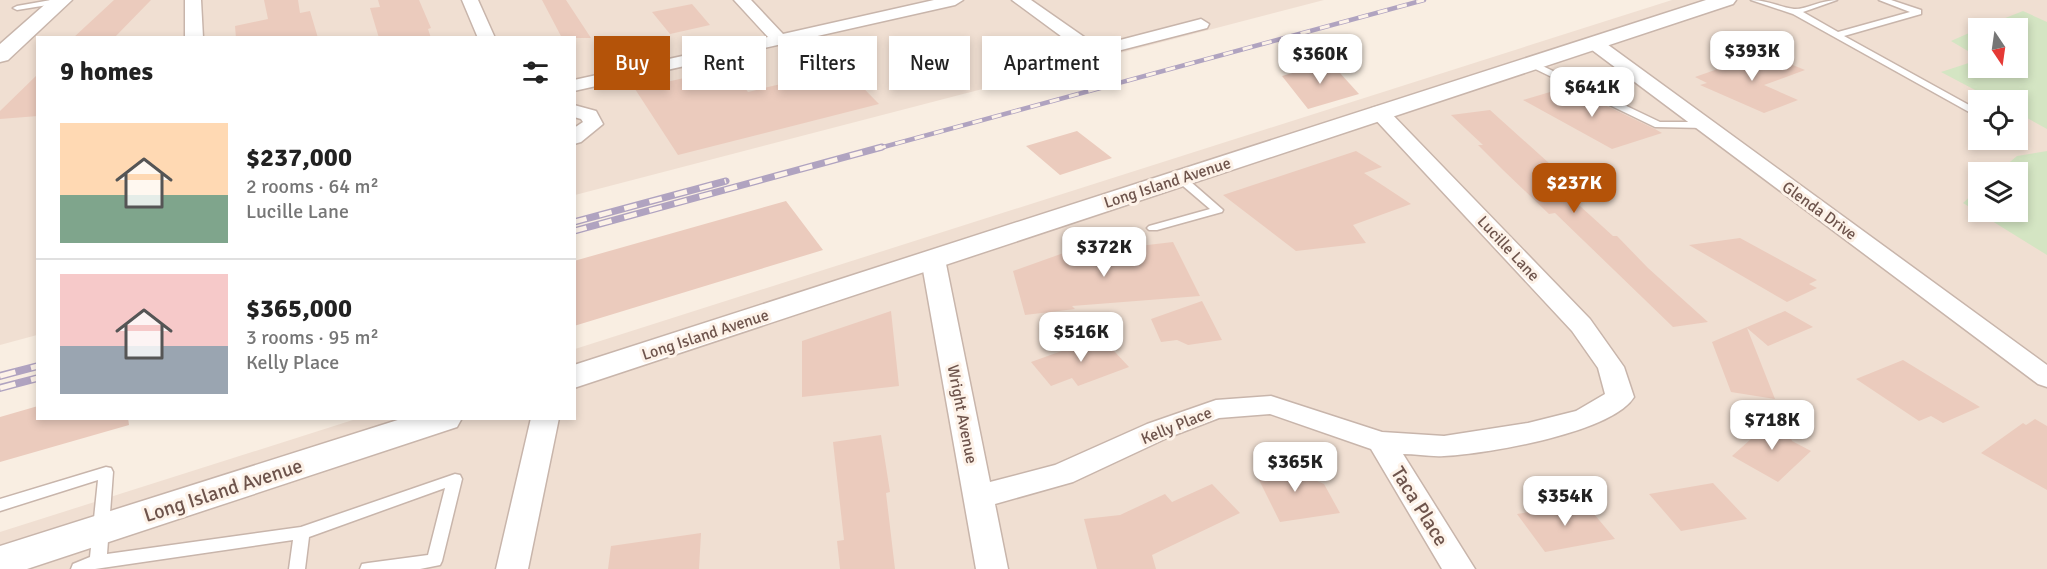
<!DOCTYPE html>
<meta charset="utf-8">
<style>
body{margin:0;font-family:Signika,sans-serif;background:#f2f2f2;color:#222;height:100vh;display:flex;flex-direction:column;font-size:22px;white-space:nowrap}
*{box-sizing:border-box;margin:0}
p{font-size:20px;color:#767676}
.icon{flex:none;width:33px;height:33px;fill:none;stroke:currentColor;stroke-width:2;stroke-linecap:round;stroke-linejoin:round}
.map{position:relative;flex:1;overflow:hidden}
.drawer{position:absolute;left:36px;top:36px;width:540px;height:384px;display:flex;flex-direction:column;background:#fff;border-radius:0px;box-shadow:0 3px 9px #0003}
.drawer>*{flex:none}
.guide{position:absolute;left:594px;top:36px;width:570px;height:54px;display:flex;gap:12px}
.needle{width:39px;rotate:167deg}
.controls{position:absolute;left:1968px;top:18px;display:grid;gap:12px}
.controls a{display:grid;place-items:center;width:60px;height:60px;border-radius:0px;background:#fff;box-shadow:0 3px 9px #0003;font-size:30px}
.price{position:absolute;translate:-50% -51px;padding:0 14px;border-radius:12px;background:#fff;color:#222;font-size:20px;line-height:39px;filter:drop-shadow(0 2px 3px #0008)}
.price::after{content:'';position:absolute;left:50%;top:36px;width:18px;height:14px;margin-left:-9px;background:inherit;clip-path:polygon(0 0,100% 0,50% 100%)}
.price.selected{background:#b45309;color:#fff}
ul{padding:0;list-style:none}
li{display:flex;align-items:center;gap:18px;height:150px;padding:0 24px}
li+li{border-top:2px solid #e0e0e0}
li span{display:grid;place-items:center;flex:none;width:168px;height:120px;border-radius:0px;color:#555}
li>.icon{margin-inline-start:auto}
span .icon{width:72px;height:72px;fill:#fffc;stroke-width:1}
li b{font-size:26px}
h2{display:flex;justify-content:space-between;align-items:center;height:72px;padding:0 24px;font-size:26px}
.chip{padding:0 21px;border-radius:0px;background:#fff;box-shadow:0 3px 9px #0003;font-size:21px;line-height:54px}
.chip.selected{background:#b45309;color:#fff}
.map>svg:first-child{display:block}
</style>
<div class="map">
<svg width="2047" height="569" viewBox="0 0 2047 569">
<rect width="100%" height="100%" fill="#f9eee2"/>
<!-- residential -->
<path fill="#f0dfd2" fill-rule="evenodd" d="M0 0H1324L575 195 574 38H38L37 335 0 345Z
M1672 0H2047V569H0V532L356 419 574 418 575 349ZM1978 28H2018V68H1978ZM1978 100H2018V140H1978ZM1978 172H2018V212H1978Z"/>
<!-- green -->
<path fill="#d4e5c3" d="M2023 11 2047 22V129L2018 113V100H1994L1941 72 1978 60V68H2018V28H1980Z
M1978 29V57L1951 41Z
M2047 151V255L1963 203 1978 189V212H2018V172H1998L2017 156Z"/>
<!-- building -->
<path fill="#ebcbbd" d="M114 0H151L114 38H73Z
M264 0H298L300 13 310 11 318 38H236L235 26 268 19Z
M378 0H419L431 28 428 29 431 38H379L370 8 380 7Z
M542 0H566L591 38H562Z
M692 4 710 25 670 34 652 12Z
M823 47 879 104 678 155 635 89 729 68 748 92 810 77 790 54Z
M1763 53 1805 70 1764 85 1798 100 1764 113 1700 85 1707 83 1695 77Z
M1330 62 1359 94 1308 109 1282 76Z
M38 74V116L0 119V111Z
M1567 87 1655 129 1662 133 1612 149 1523 100Z
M1490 110 1550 164 1536 166 1613 236H1617L1648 268 1708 322 1673 327 1555 213 1549 214 1503 170 1478 145H1483L1451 115Z
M1077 131 1112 158 1060 175 1026 146Z
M1356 151 1382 167 1364 173 1411 204 1353 225 1366 243 1296 251 1223 195Z
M786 201 823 250 574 326V261Z
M1740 238 1817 280 1809 284 1817 288 1787 302 1689 245Z
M1173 242 1200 296 1072 306 1075 309 1025 315 1013 271 1086 245 1088 252Z
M1202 301 1222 340 1188 345 1177 340 1161 342 1151 319Z
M891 311 899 386 802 397V341Z
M1785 311 1813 327 1768 346 1747 328 1775 399 1731 392 1712 342Z
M1101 337 1129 367 1078 386 1072 378 1051 386 1031 362Z
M1903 360 1980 407 1943 423 1931 416 1919 421 1856 379Z
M38 406V418H128L129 425 0 462V417Z
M1781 412 1792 441 1811 451 1778 482 1732 456Z
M2035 419 2047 426V490L1981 453 2023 423 2026 425Z
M881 435 890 492 886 493 895 569H840L837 541 844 540 833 442Z
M1297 462 1305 476 1324 484 1340 513 1280 522 1253 468Z
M1713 483 1747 519 1681 531 1649 494Z
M1212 484 1240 513 1152 555 1156 569H1097L1084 519 1120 515 1165 494 1172 502Z
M1584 502 1615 539 1545 552 1517 514Z
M701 533 699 569H608L611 546Z"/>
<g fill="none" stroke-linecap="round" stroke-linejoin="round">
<defs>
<path id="service" d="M51 0 64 1 60 3 17 10 13 8 17 6Z
M1751 0C1767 0 1779 7 1794 9 1804 10 1822 0 1837 0L1803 12 1838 32 1910 12 1879 0H1891L1921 10V14L1844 36 1978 110V117L1793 14Z
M1530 60 1660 122H1705L1710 125 1705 128 1655 127 1527 65 1526 63Z
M1180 175 1184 176 1223 210 1222 212 1157 230H1149L1147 228 1149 226 1210 209 1176 180 1175 178Z
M106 467 111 468 113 472 107 554 301 527 455 474 460 475 462 479 442 561 440 565 420 569H360L362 564 368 563 428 555 445 488 309 537 305 569H289L293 540 95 569H71L73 564 90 557 98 480 0 511V499Z"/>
<path id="minor" d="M185 0H201L203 38H185Z
M462 0H478L495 38H478Z
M734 0H751L783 34 934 0H963L955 5 574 91V80L768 37Z
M1012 0H1031L1097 46 1201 19 1209 24 1207 28 1094 57 1088 56Z
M1594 38 1600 39 2047 365V387L2038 384 1588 47 1585 43Z
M574 105 596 111 603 124 581 142 574 144V128L583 122 581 119 574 117Z
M1379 106 1386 108 1590 319 1624 367 1634 397C1612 433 1486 454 1444 456 1431 457 1416 454 1403 454L1475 569H1442L1371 449 1270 414 1219 418 1167 438 1073 482 995 504 1008 569H976L921 259 925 254H941L945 259 990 482 1055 465 1147 424 1216 400 1271 396 1382 432 1444 436 1528 423 1576 411 1605 394 1598 368 1572 331 1372 116 1369 112 1372 108Z
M531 418H559L528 569H496Z"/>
<path id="tertiary" d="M50 0H72L8 60 0 62V44Z
M1706 0H1736L1733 4 574 388V365Z
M404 418H462L457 427 27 569H0V546Z"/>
</defs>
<!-- service casing -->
<use href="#service" stroke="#c8b5ab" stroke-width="3"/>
<!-- minor casing -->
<use href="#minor" stroke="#c8b5ab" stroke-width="3"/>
<!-- tertiary casing -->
<use href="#tertiary" stroke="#c8b5ab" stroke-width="3"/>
<!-- service -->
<use href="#service" fill="#fff" fill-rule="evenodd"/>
<!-- minor -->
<use href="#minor" fill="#fff" fill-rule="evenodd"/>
<!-- tertiary -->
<use href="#tertiary" fill="#fff" fill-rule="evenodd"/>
<defs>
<path id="rail-far2" d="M876 149 1424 0"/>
<path id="rail-far1" d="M574 222 726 181
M574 231 882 147"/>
<path id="rail" d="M0 376 38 366
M0 388 38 378"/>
</defs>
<!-- rail-far2 casing -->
<use href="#rail-far2" stroke="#b0a3c0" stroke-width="4.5"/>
<!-- rail-far1 casing -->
<use href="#rail-far1" stroke="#b0a3c0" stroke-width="7"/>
<!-- rail casing -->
<use href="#rail" stroke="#b0a3c0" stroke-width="8"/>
<!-- rail-far2 -->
<use href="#rail-far2" stroke="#fdf2e8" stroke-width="3" stroke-dasharray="10" stroke-linecap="butt"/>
<!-- rail-far1 -->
<use href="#rail-far1" stroke="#fdf2e8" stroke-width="4.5" stroke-dasharray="13" stroke-linecap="butt"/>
<!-- rail -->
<use href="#rail" stroke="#fdf2e8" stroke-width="5" stroke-dasharray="16" stroke-linecap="butt"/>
</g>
<g text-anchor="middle" stroke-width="6" stroke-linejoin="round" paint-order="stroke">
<!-- street labels -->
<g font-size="16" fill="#6e544c" stroke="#fdf2e8">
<text transform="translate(1167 182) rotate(-18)" y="6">Long Island Avenue</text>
<text transform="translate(1820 210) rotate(36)" y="6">Glenda Drive</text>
<text transform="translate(1509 248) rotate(47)" y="6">Lucille Lane</text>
<text transform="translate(705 334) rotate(-18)" y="6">Long Island Avenue</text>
<text transform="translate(963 414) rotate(79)" y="6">Wright Avenue</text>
<text transform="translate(1176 425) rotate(-22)" y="6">Kelly Place</text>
</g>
<!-- near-street labels -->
<g font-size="20" fill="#6e544c" stroke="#fdf2e8">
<text transform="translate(223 490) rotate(-18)" y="7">Long Island Avenue</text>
<text transform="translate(1420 506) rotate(58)" y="7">Taca Place</text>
</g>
</g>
</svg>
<div class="controls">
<a><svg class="needle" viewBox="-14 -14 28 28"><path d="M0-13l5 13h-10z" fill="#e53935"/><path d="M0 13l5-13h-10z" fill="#767676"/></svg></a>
<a><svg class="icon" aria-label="locate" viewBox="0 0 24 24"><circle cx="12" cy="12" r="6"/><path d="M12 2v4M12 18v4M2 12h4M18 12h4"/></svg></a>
<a><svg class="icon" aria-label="layers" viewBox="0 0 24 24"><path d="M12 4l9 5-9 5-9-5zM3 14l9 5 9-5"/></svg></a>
</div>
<b class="price" style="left:1752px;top:82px">$393K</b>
<b class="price" style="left:1320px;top:85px">$360K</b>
<b class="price" style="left:1592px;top:118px">$641K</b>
<b class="price selected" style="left:1574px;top:214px">$237K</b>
<b class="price" style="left:1104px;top:278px">$372K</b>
<b class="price" style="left:1081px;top:363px">$516K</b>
<b class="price" style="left:1772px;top:451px">$718K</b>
<b class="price" style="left:1295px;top:493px">$365K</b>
<b class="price" style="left:1565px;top:527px">$354K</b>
<div class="guide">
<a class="chip selected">Buy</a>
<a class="chip">Rent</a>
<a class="chip">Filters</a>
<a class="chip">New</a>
<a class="chip">Apartment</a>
</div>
<section class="drawer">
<h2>9 homes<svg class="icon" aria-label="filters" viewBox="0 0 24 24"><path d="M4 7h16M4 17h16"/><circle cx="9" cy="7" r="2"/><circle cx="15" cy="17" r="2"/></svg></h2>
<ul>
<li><span style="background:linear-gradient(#ffd9b3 60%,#7fa58c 0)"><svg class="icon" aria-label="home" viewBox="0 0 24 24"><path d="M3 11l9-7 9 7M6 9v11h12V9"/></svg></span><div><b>$237,000</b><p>2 rooms · 64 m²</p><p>Lucille Lane</p></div></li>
<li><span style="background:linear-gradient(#f6c9c9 60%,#9aa5b1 0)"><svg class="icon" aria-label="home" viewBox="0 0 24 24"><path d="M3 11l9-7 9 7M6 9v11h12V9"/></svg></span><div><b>$365,000</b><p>3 rooms · 95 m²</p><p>Kelly Place</p></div></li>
</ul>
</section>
</div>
